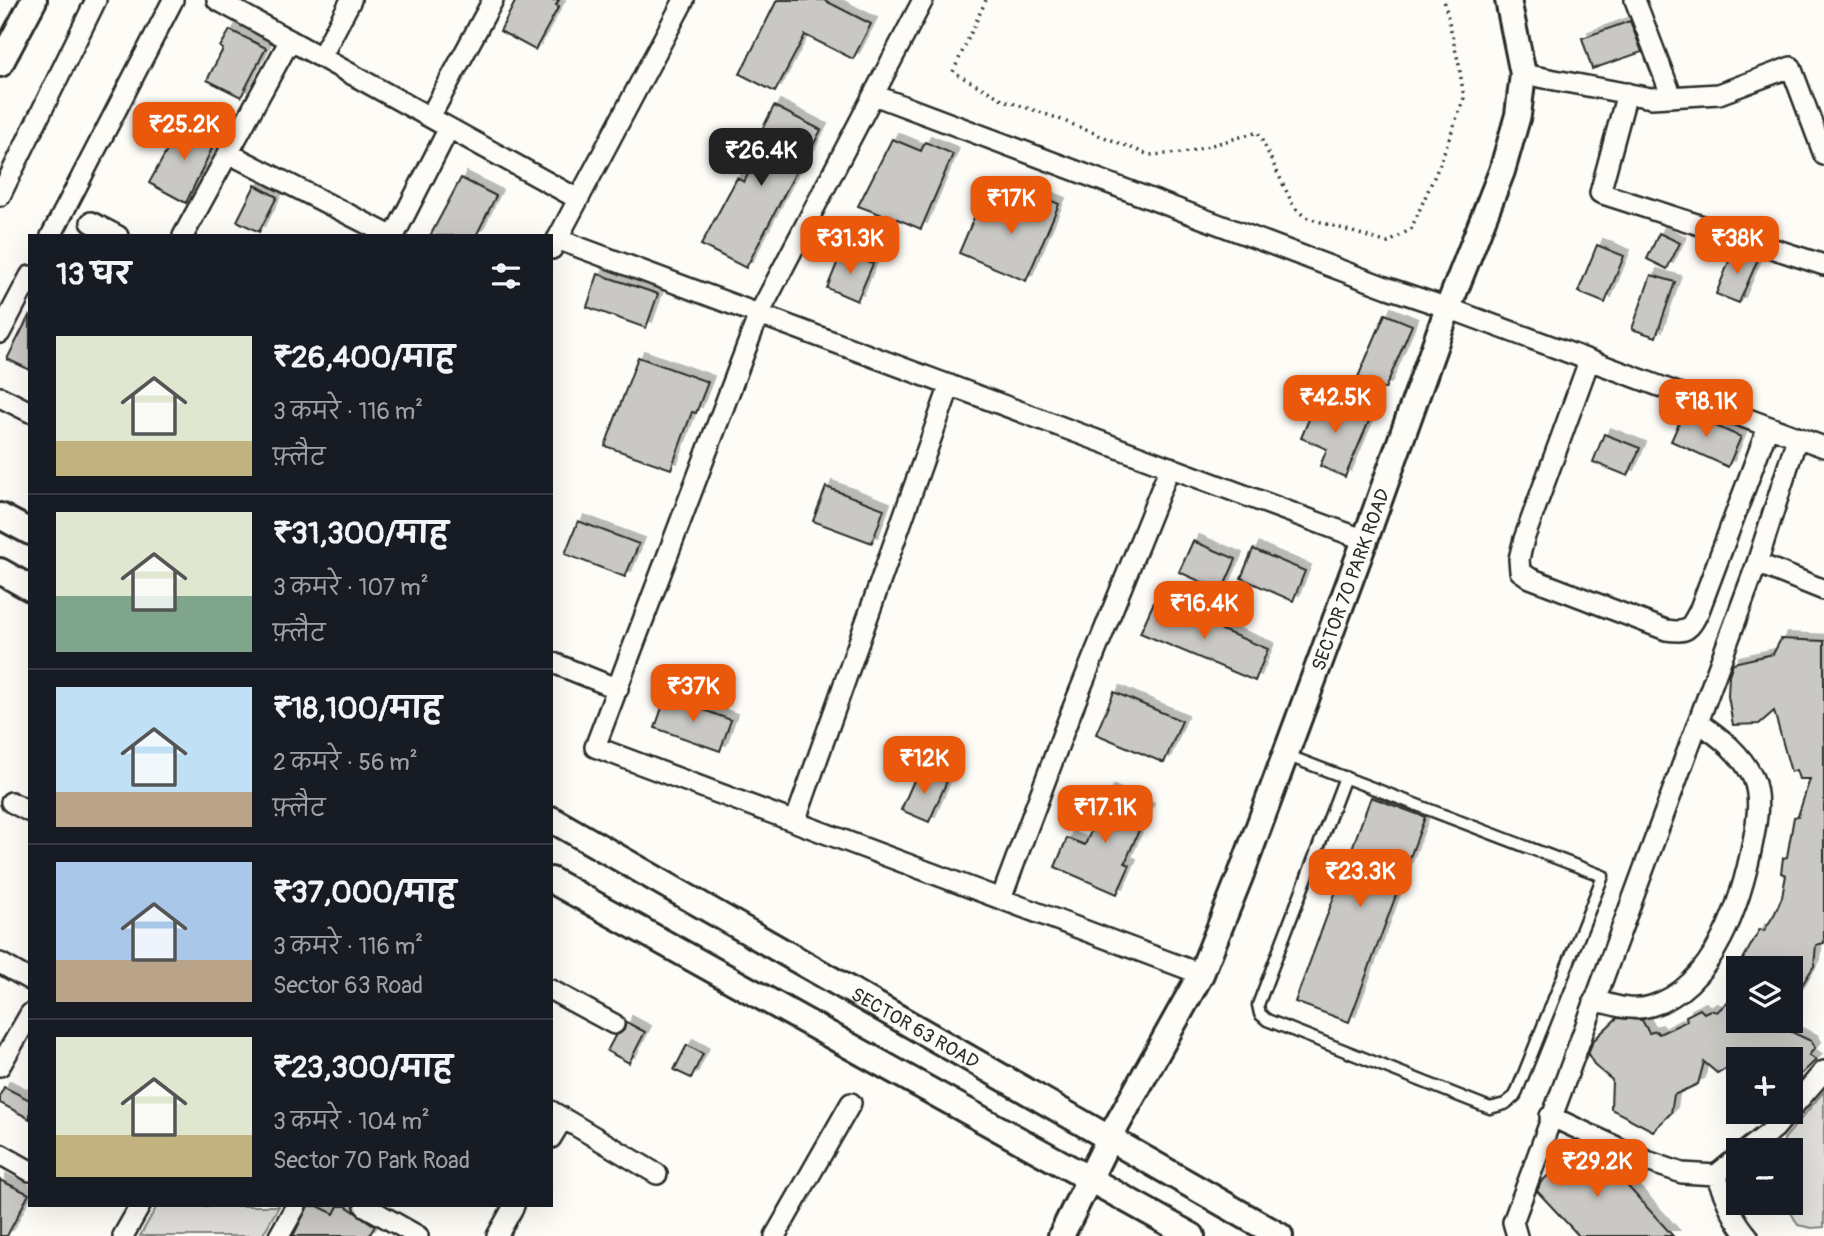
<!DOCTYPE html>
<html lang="hi">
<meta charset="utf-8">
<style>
body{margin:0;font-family:Pangolin,"Playpen Sans Deva",sans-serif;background:#242831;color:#f1f3f6;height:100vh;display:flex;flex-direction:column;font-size:26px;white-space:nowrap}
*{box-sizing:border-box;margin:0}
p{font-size:23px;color:#9ea1a6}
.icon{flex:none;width:38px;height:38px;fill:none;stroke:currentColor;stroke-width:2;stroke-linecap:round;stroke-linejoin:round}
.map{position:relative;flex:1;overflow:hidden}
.drawer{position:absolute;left:28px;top:234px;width:525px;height:973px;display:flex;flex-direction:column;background:#171b24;border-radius:0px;box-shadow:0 7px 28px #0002}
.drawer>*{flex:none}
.buttons{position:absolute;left:1726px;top:956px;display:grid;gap:14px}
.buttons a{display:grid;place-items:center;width:77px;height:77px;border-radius:0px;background:#171b24;box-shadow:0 7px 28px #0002;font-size:35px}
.price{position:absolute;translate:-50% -60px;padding:0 16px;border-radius:14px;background:#ea580c;color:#fff;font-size:23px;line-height:46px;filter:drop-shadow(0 2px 4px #0008)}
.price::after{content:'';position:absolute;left:50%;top:42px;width:21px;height:16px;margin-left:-10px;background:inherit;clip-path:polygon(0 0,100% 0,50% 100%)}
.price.current{background:#222;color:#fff}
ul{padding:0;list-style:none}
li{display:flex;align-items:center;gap:21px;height:175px;padding:0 28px}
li+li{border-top:2px solid #363941}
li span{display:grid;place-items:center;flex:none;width:196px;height:140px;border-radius:0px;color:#555}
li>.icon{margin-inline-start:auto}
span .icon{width:84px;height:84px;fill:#fffc;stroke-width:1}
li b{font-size:30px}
h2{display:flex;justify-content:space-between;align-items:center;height:84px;padding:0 28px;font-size:30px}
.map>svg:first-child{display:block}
</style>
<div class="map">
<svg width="1824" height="1236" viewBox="0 0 1824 1236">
<defs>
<filter id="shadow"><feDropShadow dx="6" dy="-6" stdDeviation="0" flood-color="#0004"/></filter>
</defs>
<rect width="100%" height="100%" fill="#fdfcf7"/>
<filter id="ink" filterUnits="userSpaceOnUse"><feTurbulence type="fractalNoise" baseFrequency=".0143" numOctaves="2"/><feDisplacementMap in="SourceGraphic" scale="14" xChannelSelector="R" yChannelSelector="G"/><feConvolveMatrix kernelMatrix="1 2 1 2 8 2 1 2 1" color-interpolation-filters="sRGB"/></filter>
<g filter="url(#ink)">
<!-- green -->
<path fill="#dfdeda" stroke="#858482" stroke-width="2" d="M1824 1091V1227L1812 1228 1798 1225 1785 1202H1790V1150H1783L1784 1139Z
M157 1206H279L262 1236H140Z"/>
<!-- building -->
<path fill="#c9c8c4" stroke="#2b2b2b" stroke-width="2" filter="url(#shadow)" d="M516 0H559L556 5 559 6 535 50 500 31Z
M777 0H824L871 24 853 59 805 35 775 92 740 74Z
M1630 21 1642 52 1592 69 1582 38Z
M230 30 266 48 241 97 207 80 223 49 220 47Z
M774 106 821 130 803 165 800 164 746 268 701 245 737 178 744 182 763 145 756 141Z
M184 120 217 138 186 203 149 183Z
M892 139 921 151 925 142 953 154 921 229 888 215V217L858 206Z
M461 178 496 196 476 236H430Z
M255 185 277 197 259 232 237 221Z
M1026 190 1059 204 1026 281 959 253 979 206 1013 221Z
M1659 233 1680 243 1667 269 1647 259Z
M1597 245 1624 256 1605 303 1578 292Z
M1734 249 1759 257 1739 303 1716 294Z
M842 251 873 264 857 301 827 288Z
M598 274 658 294 646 328 587 307Z
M1651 275 1675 282 1656 337 1632 329Z
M30 314V370L7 359Z
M1385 314 1412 325 1385 389 1358 377Z
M638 357 708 382 696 413 692 412 671 469 605 446Z
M1318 398 1369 421 1345 477 1320 466 1327 449 1301 438Z
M1684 412 1741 437 1728 467 1671 441Z
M1604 434 1640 448 1628 476 1593 462Z
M826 487 884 509 872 543 813 521Z
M578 521 639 544 625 577 565 554Z
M1193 541 1236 559 1222 591 1179 572Z
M1253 549 1305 571 1293 601 1241 578Z
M1154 602 1268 649 1255 681 1140 633Z
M1781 639 1824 641V943L1816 945 1814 966 1790 1004V968H1738L1760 929 1764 931 1775 913 1782 897 1786 875 1781 873 1783 858 1787 857 1794 817 1798 816 1810 779H1799L1796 770 1791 772 1774 711 1759 724 1733 725 1728 696 1729 675 1733 663 1773 654Z
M1114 692 1182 721 1164 763 1096 734Z
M666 696 731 720 720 751 655 728Z
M919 769 947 781 929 822 901 810Z
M1108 792 1148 809 1125 863 1130 865 1117 894 1055 867 1067 838 1085 845Z
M1371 797 1425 817 1349 1022 1295 1002Z
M1738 992V1020H1783L1779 1026 1811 1041 1815 1048 1809 1055 1816 1060 1790 1085V1059H1731L1734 1066 1717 1073 1704 1062 1698 1084 1674 1095 1671 1113 1653 1131 1611 1109 1612 1080 1595 1066 1588 1054 1593 1041 1599 1035 1617 1018 1642 1020 1649 1033 1656 1031 1659 1034 1687 1021 1686 1016 1700 1009 1704 1013 1710 1010 1717 1012Z
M626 1022 645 1032 629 1063 607 1051 615 1036 624 1030Z
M687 1045 703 1054 691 1078 674 1070Z
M4 1087 30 1100V1119L0 1103V1095Z
M1582 1144 1595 1150 1673 1236H1579L1537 1191 1541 1182Z
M0 1180 29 1194 7 1236H0Z
M308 1206H318L334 1214 338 1206H346L375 1226 369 1236H293Z"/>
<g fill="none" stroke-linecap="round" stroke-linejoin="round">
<defs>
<path id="service" d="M1286 755 1603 876 1515 1096 1505 1104 1490 1108 1267 1020 1260 1014 1258 1005 1345 777"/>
<path id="minor" d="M217 0 578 199
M923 0 759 314 595 747 1201 974
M1635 0 1672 97
M321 57 351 0
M1523 74 1651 98 1719 94 1791 67 1824 155
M1627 93 1600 193 1824 265
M874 95 1388 288 1448 308 1824 447
M430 117 493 0
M228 153 391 236
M0 196 96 0
M91 222 118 236
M51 236 173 0
M183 236 290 40
M394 236 449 128
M557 239 1365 540
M552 249 684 0
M0 333 30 276
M1589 361 1524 539 1519 559 1520 571 1530 578 1666 630C1688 633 1689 630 1699 611L1768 427
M0 397 30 412
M1757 563 1824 590
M551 662 618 689
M11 802 30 812
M795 822 950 385
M1001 899 1068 720 1170 467
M0 963 30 980
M551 990 614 1024
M1594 1000C1612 1005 1632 1012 1651 1006 1715 987 1742 899 1753 841 1757 821 1761 797 1753 778 1741 753 1720 737 1698 722
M0 1066 30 1014
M1790 1110 1824 1071
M551 1111 657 1174
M1550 1116 1647 1161 1682 1173 1716 1175 1738 1157
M551 1138 563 1118
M1747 1150 1775 1128 1789 1111
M0 1154 30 1171
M1716 1175C1725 1197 1732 1218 1748 1236
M365 1206 418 1236
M123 1236 140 1206
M279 1236 296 1206
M497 1236 514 1206
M775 1236 851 1103
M1517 1236 1513 1222 1757 563 1797 438"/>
<g id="tertiary">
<path d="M0 64 34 0"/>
<path d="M0 516 30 532"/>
<path d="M0 571 30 588"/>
<path id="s1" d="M551 819 1280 1236"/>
<path d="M551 880 1192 1236"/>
<path id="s2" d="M1061 1236 1109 1139 1201 974 1243 869 1365 540 1448 308 1502 171 1518 115 1523 74 1508 0"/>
</g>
</defs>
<!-- service casing -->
<use href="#service" stroke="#2b2b2b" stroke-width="15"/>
<!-- minor casing -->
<use href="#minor" stroke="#2b2b2b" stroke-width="24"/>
<!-- tertiary casing -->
<use href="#tertiary" stroke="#2b2b2b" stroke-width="30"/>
<!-- path -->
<path stroke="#2b2b2b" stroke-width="3.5" stroke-dasharray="2 5" stroke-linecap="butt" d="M986 0 953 72 1004 100 1054 117 1149 155 1184 153 1258 132 1294 207 1305 217 1388 243 1411 229 1439 166 1464 98 1459 65 1444 0"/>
<!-- service -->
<use href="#service" stroke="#fdfcf7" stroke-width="10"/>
<!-- minor -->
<use href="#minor" stroke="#fdfcf7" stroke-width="19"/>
<!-- tertiary -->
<use href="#tertiary" stroke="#fdfcf7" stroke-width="24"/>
</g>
</g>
<g text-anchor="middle" stroke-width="7" stroke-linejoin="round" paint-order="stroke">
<!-- street labels -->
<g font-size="19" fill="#2b2b2b" stroke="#fdfcf7">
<text dy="7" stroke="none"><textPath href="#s2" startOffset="719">SECTOR 70 PARK ROAD</textPath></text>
<text dy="7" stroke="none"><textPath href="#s1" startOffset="420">SECTOR 63 ROAD</textPath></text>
</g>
</g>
</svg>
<div class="buttons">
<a><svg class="icon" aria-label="layers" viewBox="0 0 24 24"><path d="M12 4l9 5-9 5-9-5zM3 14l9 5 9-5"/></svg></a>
<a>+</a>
<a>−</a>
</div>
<b class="price" style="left:184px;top:162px">₹25.2K</b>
<b class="price current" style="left:761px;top:188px">₹26.4K</b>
<b class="price" style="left:1011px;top:236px">₹17K</b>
<b class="price" style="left:850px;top:276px">₹31.3K</b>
<b class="price" style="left:1737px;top:276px">₹38K</b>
<b class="price" style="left:1335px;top:435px">₹42.5K</b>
<b class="price" style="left:1706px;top:439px">₹18.1K</b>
<b class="price" style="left:1204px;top:641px">₹16.4K</b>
<b class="price" style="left:693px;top:724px">₹37K</b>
<b class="price" style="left:924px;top:796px">₹12K</b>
<b class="price" style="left:1105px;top:845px">₹17.1K</b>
<b class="price" style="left:1360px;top:909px">₹23.3K</b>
<b class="price" style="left:1597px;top:1199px">₹29.2K</b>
<section class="drawer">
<h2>13 घर<svg class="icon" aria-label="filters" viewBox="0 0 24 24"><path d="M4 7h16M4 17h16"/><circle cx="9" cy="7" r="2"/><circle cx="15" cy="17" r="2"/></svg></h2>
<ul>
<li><span style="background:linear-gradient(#dfe7d0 75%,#c2b280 0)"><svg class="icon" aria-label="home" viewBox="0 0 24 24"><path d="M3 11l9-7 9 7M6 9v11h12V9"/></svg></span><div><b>₹26,400/माह</b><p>3 कमरे · 116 m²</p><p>फ़्लैट</p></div></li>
<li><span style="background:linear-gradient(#dfe7d0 60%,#7fa58c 0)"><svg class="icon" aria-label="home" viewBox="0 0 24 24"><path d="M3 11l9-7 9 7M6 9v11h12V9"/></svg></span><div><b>₹31,300/माह</b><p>3 कमरे · 107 m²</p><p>फ़्लैट</p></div></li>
<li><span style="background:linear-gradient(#bfe0f5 75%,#b9a48a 0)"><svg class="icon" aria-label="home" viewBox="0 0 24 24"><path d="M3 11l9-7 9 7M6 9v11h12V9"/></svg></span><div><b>₹18,100/माह</b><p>2 कमरे · 56 m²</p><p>फ़्लैट</p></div></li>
<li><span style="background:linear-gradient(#a9c7e8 70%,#b9a48a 0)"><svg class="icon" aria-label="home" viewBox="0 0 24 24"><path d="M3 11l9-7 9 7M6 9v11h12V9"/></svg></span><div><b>₹37,000/माह</b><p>3 कमरे · 116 m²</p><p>Sector 63 Road</p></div></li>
<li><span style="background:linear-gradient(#dfe7d0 70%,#c2b280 0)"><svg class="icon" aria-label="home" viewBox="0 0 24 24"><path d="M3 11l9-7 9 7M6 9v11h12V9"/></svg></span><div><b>₹23,300/माह</b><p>3 कमरे · 104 m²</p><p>Sector 70 Park Road</p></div></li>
</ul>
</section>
</div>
